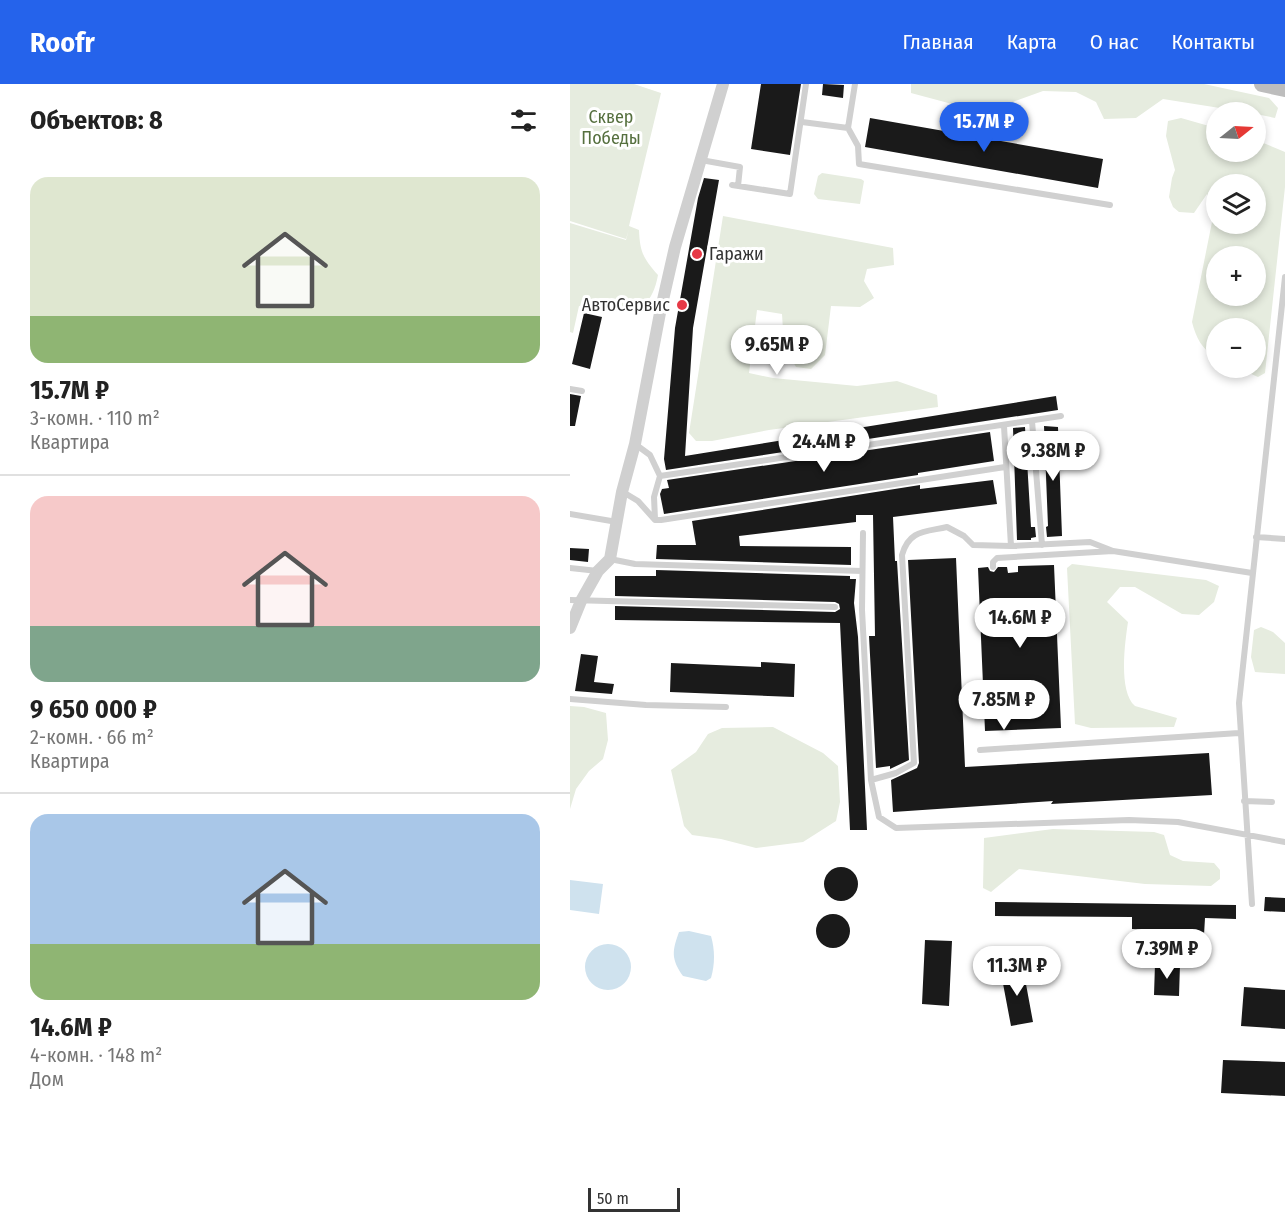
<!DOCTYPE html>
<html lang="ru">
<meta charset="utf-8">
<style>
body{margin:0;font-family:"Fira Sans Condensed",sans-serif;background:#f6f6f6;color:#222;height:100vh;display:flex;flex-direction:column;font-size:22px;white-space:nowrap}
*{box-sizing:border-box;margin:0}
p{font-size:20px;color:#767676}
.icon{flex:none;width:33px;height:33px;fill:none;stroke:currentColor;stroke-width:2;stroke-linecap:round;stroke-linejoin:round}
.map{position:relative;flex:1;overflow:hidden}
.panel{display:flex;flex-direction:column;background:#fff;width:570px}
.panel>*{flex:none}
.needle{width:39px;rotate:72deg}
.fabs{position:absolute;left:636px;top:18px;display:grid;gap:12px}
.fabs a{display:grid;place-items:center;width:60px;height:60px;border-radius:50%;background:#fff;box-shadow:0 3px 9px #0003;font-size:30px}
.scale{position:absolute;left:18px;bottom:15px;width:92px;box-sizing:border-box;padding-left:6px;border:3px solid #333;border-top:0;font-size:16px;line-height:21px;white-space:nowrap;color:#333;-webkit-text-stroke:4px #fff;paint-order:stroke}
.price{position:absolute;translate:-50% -51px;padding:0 14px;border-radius:21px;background:#fff;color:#222;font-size:20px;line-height:39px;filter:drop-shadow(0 2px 3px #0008)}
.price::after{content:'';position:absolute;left:50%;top:36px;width:18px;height:14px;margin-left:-9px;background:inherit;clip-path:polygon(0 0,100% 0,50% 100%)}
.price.current{background:#2563eb;color:#fff}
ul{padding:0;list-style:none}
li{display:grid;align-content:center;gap:12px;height:318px;padding:0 30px}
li+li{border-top:2px solid #e0e0e0}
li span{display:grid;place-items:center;height:186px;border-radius:18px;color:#555}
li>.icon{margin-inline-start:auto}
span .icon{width:108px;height:108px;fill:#fffc;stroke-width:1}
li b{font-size:26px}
h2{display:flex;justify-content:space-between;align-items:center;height:72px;padding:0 30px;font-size:26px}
header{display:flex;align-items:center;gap:36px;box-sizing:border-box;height:84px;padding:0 30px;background:#2563eb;color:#fff}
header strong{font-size:28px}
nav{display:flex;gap:33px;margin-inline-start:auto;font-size:21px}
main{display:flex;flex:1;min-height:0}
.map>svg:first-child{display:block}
</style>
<header>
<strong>Roofr</strong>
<nav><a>Главная</a><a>Карта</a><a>О нас</a><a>Контакты</a></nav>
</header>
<main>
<section class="panel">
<h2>Объектов: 8<svg class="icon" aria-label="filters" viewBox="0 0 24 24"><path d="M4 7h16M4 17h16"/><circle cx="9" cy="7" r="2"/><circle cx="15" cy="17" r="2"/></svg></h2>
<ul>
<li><span style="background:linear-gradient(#dfe7d0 75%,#8fb573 0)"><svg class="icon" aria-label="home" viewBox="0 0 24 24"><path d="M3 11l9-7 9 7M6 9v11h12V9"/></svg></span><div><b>15.7M ₽</b><p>3-комн. · 110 m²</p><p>Квартира</p></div></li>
<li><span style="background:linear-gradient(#f6c9c9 70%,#7fa58c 0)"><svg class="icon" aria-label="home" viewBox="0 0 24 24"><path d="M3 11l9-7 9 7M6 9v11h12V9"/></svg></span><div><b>9 650 000 ₽</b><p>2-комн. · 66 m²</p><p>Квартира</p></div></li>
<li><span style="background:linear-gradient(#a9c7e8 70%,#8fb573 0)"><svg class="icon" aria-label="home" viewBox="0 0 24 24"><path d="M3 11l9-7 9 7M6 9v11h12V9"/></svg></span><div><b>14.6M ₽</b><p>4-комн. · 148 m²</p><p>Дом</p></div></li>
</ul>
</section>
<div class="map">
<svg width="715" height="1143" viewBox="0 0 715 1143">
<rect width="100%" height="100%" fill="#fff"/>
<!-- green -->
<path fill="#e6ecdf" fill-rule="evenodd" d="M0 0H64L91 9 59 142 69 146C70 168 73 174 88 191 79 241 46 227 9 222L3 249 0 248V139L56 156 59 145 56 155 0 137Z
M341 0H634L699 14 708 24 705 34 686 30V28H675L593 15 566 34 534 35 526 18 506 8 473 7 445 17 426 27 397 24 341 9Z
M611 34 646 44V68H686V56L715 68V103L695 289 688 293 668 284H686V244H646V274C632 265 626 254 622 238L644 128 637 110 624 129 609 128 603 123 599 113 602 94 605 86 596 52 598 37ZM646 100H686V140H646ZM646 172H686V212H646Z
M252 89 291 95 294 97 290 120 248 115 244 110 248 92Z
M153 132 323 164 324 181 297 185 294 197 304 214 290 223 261 222 255 271 241 285 226 283 214 262 212 230 187 226 179 289 203 294 287 302 327 297 367 311 368 323 199 346 142 357H126L119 349Z
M502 480 636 496 649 502 644 518 629 531 612 530 565 503H550L537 518 558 538C555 558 548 607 565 622L607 634 604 643 521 644 505 640 497 484Z
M691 543 703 548 715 559V590L685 588 681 573 684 546Z
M0 622 14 623 36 629 38 656 33 675 19 687 6 705 0 725Z
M203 643 253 669 268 682 270 718 266 737 233 758 186 764 151 755 122 751 114 742 101 686 126 668 138 650 152 644Z
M483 745 584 748 594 751 600 771 613 777 644 779 650 786V795L641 802 575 800 449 785 421 808 413 804 414 754Z"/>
<!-- water -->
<path fill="#cfe2ee" d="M0 796 33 800 29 830 0 826Z
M119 847 141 852C145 866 145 880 141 894L136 897 113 892C101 875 102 867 109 848Z
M15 883a23 23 0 1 1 46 0a23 23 0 1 1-46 0Z"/>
<!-- building -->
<path fill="#1a1a1a" d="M191 0H231L220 71 181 65Z
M253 0 274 1 273 14 252 11Z
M300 34 533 75 528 104 295 63Z
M134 94 149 96 123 244 115 372 486 312 488 326 96 386 94 375 105 244 128 114Z
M14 229 32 233 20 285 2 280Z
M0 310 11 312 5 342H0Z
M474 342 488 343 492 452 477 453 476 443 478 442Z
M455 343 461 443H465L466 453 461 454V456H447L443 344Z
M420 348 424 377 348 389V391L94 430 90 410 92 405 99 404 97 396Z
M423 396 427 420 323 433 325 477H327L339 676 320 685V682L306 684 299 552H305L303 431H286V438L169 452 170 462 281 463V481L86 475 87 461H126L122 437 350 401V405Z
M0 464 19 465 18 478 0 476Z
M386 474 395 683 639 669 642 711 481 720 483 717 323 728 321 696 347 684 349 679 338 476Z
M484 481 491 644 415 647 408 484 418 483 420 487 424 488 428 483H437L438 489 448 488V482Z
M86 486 280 492V495H286L284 519 288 553 297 746H280L270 539 45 536V522L265 528 270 525 269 520 265 518 45 512V492H86Z
M11 570 28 572 24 598 44 600 42 610 5 607Z
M191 578 225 580 224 613 100 608 101 579 191 583Z
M254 800a17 17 0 1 1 34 0a17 17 0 1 1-34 0Z
M695 813 715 814V828L694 827Z
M425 818 666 821V835L635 834 634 851 610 849 584 850V846L562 845V833L425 832Z
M246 847a17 17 0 1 1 34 0a17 17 0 1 1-34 0Z
M355 856 382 857 379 922 352 920Z
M585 880 610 881 609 912 584 911Z
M453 884 463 938 441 942 431 889Z
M674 903 715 906V945L671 942Z
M653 976 715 978V1012L651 1009Z"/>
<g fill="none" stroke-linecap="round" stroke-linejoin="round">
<!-- service -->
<path stroke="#d0d0d0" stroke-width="6" d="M285 0 278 44 288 62 289 80 540 121
M232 38 278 44
M131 76 170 83 168 102
M162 101 220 110 236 0
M0 305 12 307
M462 337 472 461
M434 342 441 462
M65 360 80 371 90 392 84 413 85 435
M90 392 491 332
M53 408 68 417 85 436H91L435 383
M0 430 47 438
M293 449 292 526 301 696 309 733 326 744 559 736 608 738 715 758
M686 453 715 455
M40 475 65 480 292 487
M423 483V478L427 474 543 467 682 489
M0 484 28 487
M0 516 265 523
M0 615 76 621 156 623
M410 666 669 649
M301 696 326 689 344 679 332 471C339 446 355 448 377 443L394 452 403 461 441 462 520 458 543 467
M674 717 702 718
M682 820 669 619 715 193"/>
<!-- minor -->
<path stroke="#d0d0d0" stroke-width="12" d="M0 544 11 517 28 487 40 475 52 408 65 360 90 229 105 163 153 0"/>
<!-- secondary -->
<path stroke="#bdbdbd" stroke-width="16" d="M692 0 715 5"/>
</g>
<!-- markers -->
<g fill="#e63946" stroke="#fff" stroke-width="2">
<circle cx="127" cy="170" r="6"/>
<circle cx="112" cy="221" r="6"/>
</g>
<g text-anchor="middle" stroke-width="6" stroke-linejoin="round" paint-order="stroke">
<!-- park labels -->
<g font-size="18" fill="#56703f" stroke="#fff">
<text x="41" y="39">Сквер<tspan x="41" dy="21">Победы</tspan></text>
</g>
<!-- poi labels -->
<g font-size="18" fill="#333" stroke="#fff" text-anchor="start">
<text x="139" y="176">Гаражи</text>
<text x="100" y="227" text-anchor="end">АвтоСервис</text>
</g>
</g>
</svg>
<div class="fabs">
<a><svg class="needle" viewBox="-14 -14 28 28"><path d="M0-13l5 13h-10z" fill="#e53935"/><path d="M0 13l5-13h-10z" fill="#767676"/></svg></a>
<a><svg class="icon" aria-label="layers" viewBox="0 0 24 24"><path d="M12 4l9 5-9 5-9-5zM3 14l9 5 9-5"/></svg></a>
<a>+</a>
<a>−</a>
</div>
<div class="scale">50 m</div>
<b class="price current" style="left:414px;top:69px">15.7M ₽</b>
<b class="price" style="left:207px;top:292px">9.65M ₽</b>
<b class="price" style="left:254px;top:389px">24.4M ₽</b>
<b class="price" style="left:483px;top:398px">9.38M ₽</b>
<b class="price" style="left:450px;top:565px">14.6M ₽</b>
<b class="price" style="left:434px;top:647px">7.85M ₽</b>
<b class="price" style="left:597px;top:896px">7.39M ₽</b>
<b class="price" style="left:447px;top:913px">11.3M ₽</b>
</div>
</main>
